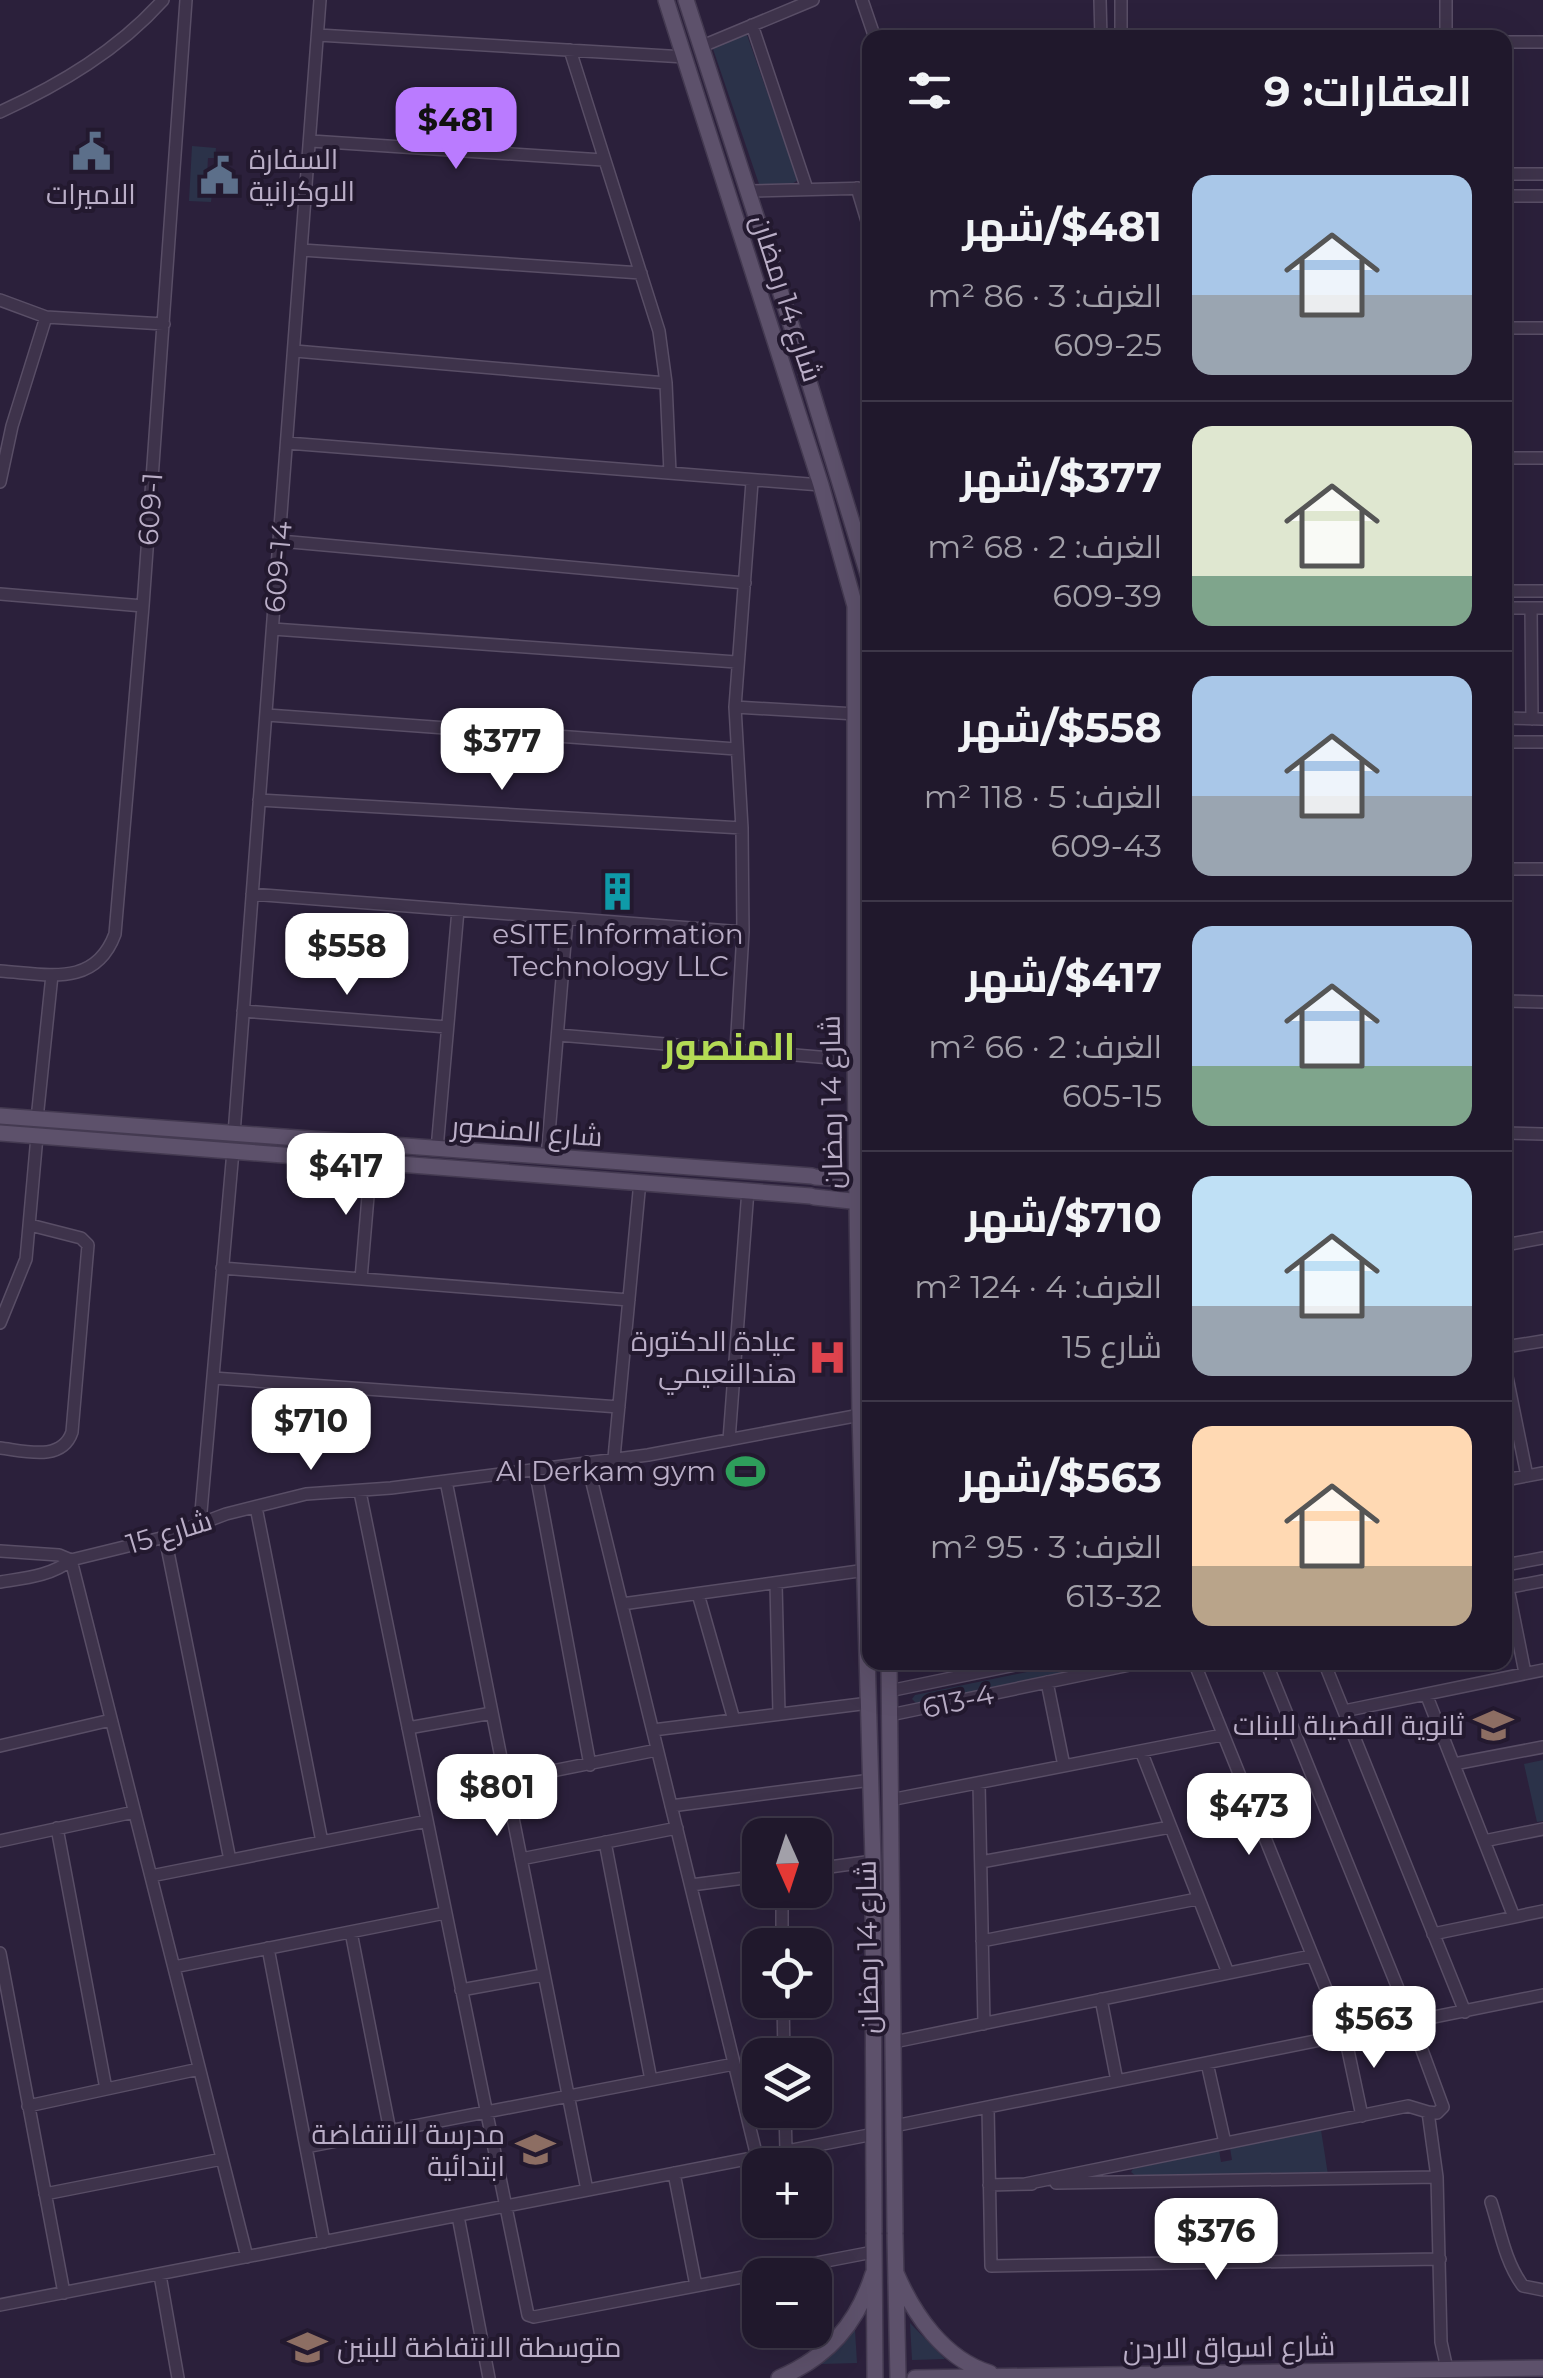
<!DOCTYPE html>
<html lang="ar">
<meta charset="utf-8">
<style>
body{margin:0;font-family:Montserrat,Cairo,sans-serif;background:#282134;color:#f1f3f6;direction:rtl;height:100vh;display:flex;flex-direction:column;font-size:38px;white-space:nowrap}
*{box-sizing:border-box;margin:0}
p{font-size:32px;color:#a2a0a9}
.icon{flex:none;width:55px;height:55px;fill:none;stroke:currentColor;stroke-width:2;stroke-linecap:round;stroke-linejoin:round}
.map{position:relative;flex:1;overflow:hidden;direction:ltr}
.panel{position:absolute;left:862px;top:30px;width:650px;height:1640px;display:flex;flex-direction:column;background:#20182c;border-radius:20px;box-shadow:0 10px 40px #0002,0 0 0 2px #3d3748;direction:rtl}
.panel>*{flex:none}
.needle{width:65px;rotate:177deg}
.controls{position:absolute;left:742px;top:1818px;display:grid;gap:20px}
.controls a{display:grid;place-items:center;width:90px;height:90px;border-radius:20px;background:#20182c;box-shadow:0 10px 40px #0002,0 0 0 2px #3d3748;font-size:50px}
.price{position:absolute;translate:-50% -85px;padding:0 22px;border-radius:20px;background:#fff;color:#222;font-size:32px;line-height:65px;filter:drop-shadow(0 2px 5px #0008)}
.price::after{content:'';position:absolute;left:50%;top:60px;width:30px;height:22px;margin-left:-15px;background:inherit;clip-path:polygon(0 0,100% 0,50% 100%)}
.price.selected{background:#ba7bff;color:#111}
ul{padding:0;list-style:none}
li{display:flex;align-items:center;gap:30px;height:250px;padding:0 40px}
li+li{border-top:2px solid #3d3748}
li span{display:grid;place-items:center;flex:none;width:280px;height:200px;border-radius:20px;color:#555}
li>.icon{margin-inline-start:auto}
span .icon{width:120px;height:120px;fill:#fffc;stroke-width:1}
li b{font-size:42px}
h2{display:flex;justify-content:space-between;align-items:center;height:120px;padding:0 40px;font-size:42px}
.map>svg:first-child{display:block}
</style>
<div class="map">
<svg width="1543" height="2378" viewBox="0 0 1543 2378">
<rect width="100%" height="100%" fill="#2b203b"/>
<!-- green -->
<path fill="#2b3249" d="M746 32 798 180 792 184H759L713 49 714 45Z
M192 146 216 148 215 158H208L206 192 212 193 211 202 189 201Z
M1071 1663H1112L916 1703 912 1699 915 1695Z
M1543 1760V1821L1537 1822 1524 1764Z
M1321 2130 1328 2175 1137 2177 1131 2172 1133 2169 1219 2150 1221 2162 1232 2160 1230 2148Z
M910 2323 945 2359 912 2360Z
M855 2330 857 2363 821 2364Z"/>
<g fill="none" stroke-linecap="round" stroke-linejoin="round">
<defs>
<path id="minor" d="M862 0 875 38
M1100 0 1101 38
M1121 0V38
M1446 0V38
M752 25 807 189
M318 35 685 57
M1505 42H1543
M700 47 813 0
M570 50 659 331 666 383 670 473
M0 112C61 84 118 50 163 0
M311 141 603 160
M1505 174H1543
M857 188 870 231
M749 191 870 188
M1505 196H1543
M302 250 641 273
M0 300 46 317 164 324
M1505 328H1543
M295 351 666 383
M287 443 821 485
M1505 458H1543
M0 482 12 426 46 317
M280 541 745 583
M1505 591H1543
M0 594 143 606
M1505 608H1543
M1531 608 1532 719
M273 629 736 662
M735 707 856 714
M267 715 736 749
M1505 718 1543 719
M1505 742H1543
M259 800 742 828
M1505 869H1543
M252 894 743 932
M0 971C47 974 95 988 115 934L143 606 186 0
M1505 1001 1543 1002
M243 1011 447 1027
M558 1035 855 1060
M736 1050 743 932 742 828 735 707 752 482
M37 1119 52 975
M1505 1133 1543 1134
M234 1134 320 0
M437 1149 458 910
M547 1158 567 919
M1505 1245 1543 1238
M222 1268 629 1300
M361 1279 371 1161
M0 1323 26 1259 37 1136
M1505 1347 1543 1341
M1505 1367 1527 1476
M213 1378 619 1407
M729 1440 748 1190
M0 1448C25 1451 62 1462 72 1432L88 1245 81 1238 30 1225
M614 1458 640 1181
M587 1462 757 2157
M535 1469 590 1765
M1505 1480 1543 1473
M446 1481 587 2190
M360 1492 528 2315 534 2317 873 2252
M256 1507 322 1842
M200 1523 233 1151
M165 1537 230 1860
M0 1551 59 1555 71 1560 247 2257
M1505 1565 1543 1558
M0 1582C25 1578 51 1576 71 1560L165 1537 226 1514 306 1494 391 1488 648 1455 860 1415
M776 1583 779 1714
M1505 1588 1543 1581
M1508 1588 1525 1673
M698 1594 734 1720
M622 1604 866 1570
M1194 1662 1345 2036 1362 2116
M1266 1662 1412 2023 1443 2107 1437 2113 1428 2112
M1324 1662 1465 2012
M1047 1682 1064 1766
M889 1691 1029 1662
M1426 1694 1514 1917
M1344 1711 1543 1670
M890 1715 1144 1662
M408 1728 492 1713
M653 1730 869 1703
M0 1746 111 1720
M1141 1751 1228 1973
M1454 1764 1543 1747
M507 1780 657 1750
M979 1783 984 2024
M890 1800 1222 1735
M671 1806 871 1780
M57 1828 106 2089
M0 1841 134 1812
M1484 1841 1543 1829
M605 1842 651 2080
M521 1859 677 1828
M981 1862 1170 1827
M815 1869 873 1861
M151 1876 427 1821
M691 1885 760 1876
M782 1890V1945
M351 1932 390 2131
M1433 1934 1543 1911
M982 1941 1197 1899
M268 1948 324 2242
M0 1953 64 2293
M174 1967 445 1913
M461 1990 543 1975
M1101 1999 1117 2081
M783 2000 784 2055
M894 2042 1311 1956
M1207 2063 1225 2143
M28 2106 199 2069
M988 2107 991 2266 1440 2259
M785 2110 786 2151
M894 2126 1543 1995
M306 2147 734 2064
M674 2173 696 2286
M1056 2183 1437 2177
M1025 2184 1408 2106 1428 2112 1437 2177 1441 2342 1447 2369
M989 2185 1032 2184
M45 2194 222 2159
M1491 2202C1500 2230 1505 2262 1523 2286L1543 2290
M458 2216 489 2378
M160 2275 178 2378
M0 2305 874 2134"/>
<path id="major" d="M666 0 821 485 855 606V1060L860 1415 873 1861 874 2232
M686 0 798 346 870 581
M0 1116 812 1176
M0 1133 811 1196
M815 1177 870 1181
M814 1197 870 1203
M889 1662 895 2232
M874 2235 875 2378
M895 2235 898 2378
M896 2273C914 2315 944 2359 990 2373
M779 2378C828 2357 857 2324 873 2274
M915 2378 1543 2368"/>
</defs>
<!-- minor casing -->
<use href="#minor" stroke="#594e66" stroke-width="14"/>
<!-- major casing -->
<use href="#major" stroke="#443a51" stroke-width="18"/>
<!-- minor -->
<use href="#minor" stroke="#3e334b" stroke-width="11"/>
<!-- major -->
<use href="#major" stroke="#5d516b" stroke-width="15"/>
</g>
<!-- icons -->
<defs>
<symbol id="civic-bare" viewBox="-9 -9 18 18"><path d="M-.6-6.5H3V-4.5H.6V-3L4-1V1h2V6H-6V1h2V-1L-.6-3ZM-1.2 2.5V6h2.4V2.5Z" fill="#5c6f8a" stroke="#23192f" stroke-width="2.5" paint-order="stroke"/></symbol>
<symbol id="building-bare" viewBox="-9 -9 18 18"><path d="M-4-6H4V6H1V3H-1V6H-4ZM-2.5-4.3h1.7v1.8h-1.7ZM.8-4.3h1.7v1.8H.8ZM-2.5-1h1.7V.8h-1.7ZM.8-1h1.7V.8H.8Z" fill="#0f9aa8" stroke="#23192f" stroke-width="2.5" paint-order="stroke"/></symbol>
<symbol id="hospital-bare" viewBox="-9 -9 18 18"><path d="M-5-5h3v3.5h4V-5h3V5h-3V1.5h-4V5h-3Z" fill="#e0444e" stroke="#23192f" stroke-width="2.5" paint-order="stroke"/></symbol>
<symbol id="stadium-bare" viewBox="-9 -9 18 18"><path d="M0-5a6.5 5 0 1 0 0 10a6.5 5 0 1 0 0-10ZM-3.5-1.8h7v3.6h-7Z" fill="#2e9e5b" stroke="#23192f" stroke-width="2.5" paint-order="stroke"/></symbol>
<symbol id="school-bare" viewBox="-9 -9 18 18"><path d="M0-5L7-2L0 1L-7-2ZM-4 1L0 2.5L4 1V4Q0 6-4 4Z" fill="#8d6e63" stroke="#23192f" stroke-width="2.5" paint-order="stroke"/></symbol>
</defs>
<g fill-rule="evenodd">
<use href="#civic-bare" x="64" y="124" width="55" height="55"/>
<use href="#civic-bare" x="192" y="148" width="55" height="55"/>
<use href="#building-bare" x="590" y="864" width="55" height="55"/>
<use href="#hospital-bare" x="800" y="1330" width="55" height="55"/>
<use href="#stadium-bare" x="718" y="1444" width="55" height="55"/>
<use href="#school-bare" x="1466" y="1698" width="55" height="55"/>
<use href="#school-bare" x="508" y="2122" width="55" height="55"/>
<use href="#school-bare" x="280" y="2320" width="55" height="55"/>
</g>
<g text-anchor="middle" stroke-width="8" stroke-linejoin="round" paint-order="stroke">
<!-- poi labels -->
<g font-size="28" fill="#baaec7" stroke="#23192f" text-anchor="end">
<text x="249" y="169" text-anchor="start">السفارة<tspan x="249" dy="32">الاوكرانية</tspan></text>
<text x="91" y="204" text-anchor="middle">الاميرات</text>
<text x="618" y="944" text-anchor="middle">eSITE Information<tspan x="618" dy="32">Technology LLC</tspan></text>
<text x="797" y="1351">عيادة الدكتورة<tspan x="797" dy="32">هندالنعيمي</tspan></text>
<text x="716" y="1481">Al Derkam gym</text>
<text x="1464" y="1735">ثانوية الفضيلة للبنات</text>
<text x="505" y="2144">مدرسة الانتفاضة<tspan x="505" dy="32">ابتدائية</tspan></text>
<text x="337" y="2357" text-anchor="start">متوسطة الانتفاضة للبنين</text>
</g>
<!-- street labels -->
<g font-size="28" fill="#baaec7" stroke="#23192f">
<text transform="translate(787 298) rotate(72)" y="10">شارع 14 رمضان</text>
<text transform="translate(150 509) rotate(-86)" y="10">609-1</text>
<text transform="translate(278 567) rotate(-85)" y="10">609-14</text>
<text transform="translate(831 1102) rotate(-91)" y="10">شارع 14 رمضان</text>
<text transform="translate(527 1131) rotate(4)" y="10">شارع المنصور</text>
<text transform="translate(169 1532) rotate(-17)" y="10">شارع 15</text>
<text transform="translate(958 1701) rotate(-12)" y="10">613-4</text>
<text transform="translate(867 1947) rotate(-91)" y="10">شارع 14 رمضان</text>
<text transform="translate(1229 2347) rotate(-1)" y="10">شارع اسواق الاردن</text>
</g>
<!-- district labels -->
<g font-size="38" font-weight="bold" fill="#b4db55" stroke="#23192f">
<text x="729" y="1060">المنصور</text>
</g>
</g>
</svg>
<div class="controls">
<a><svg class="needle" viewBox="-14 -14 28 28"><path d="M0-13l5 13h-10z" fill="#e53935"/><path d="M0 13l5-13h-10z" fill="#a2a0a9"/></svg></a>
<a><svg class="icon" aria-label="locate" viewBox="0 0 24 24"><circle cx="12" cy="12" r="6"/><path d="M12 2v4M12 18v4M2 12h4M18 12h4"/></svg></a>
<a><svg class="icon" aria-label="layers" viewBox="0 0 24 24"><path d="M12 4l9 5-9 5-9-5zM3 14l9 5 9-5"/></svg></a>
<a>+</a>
<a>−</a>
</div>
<b class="price selected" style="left:456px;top:172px">$481</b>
<b class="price" style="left:502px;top:793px">$377</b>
<b class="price" style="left:347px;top:998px">$558</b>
<b class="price" style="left:346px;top:1218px">$417</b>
<b class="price" style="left:311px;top:1473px">$710</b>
<b class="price" style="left:497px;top:1839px">$801</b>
<b class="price" style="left:1249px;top:1858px">$473</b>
<b class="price" style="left:1374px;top:2071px">$563</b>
<b class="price" style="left:1216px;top:2283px">$376</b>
<section class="panel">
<h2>العقارات: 9<svg class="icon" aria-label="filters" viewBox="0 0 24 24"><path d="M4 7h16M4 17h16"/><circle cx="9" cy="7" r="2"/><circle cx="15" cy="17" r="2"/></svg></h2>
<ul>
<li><span style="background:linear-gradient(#a9c7e8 60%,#9aa5b1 0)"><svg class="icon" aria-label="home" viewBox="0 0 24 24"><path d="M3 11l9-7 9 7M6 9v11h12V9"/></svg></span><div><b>$481/شهر</b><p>الغرف: 3 · 86 m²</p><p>609-25</p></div></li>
<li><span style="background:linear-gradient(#dfe7d0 75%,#7fa58c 0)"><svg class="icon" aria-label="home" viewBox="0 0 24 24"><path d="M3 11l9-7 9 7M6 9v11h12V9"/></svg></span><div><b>$377/شهر</b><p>الغرف: 2 · 68 m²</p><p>609-39</p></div></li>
<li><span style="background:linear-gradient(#a9c7e8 60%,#9aa5b1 0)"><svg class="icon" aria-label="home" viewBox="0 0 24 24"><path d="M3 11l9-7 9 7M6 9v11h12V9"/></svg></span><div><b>$558/شهر</b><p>الغرف: 5 · 118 m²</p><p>609-43</p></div></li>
<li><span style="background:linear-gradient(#a9c7e8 70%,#7fa58c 0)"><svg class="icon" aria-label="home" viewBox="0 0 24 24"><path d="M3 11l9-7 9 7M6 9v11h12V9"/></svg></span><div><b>$417/شهر</b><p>الغرف: 2 · 66 m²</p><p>605-15</p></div></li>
<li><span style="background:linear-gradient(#bfe0f5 65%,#9aa5b1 0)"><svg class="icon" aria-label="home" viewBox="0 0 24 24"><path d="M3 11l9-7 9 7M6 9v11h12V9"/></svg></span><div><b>$710/شهر</b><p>الغرف: 4 · 124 m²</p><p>شارع 15</p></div></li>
<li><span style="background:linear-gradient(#ffd9b3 70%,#b9a48a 0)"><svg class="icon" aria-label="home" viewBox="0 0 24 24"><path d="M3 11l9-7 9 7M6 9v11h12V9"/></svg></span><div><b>$563/شهر</b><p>الغرف: 3 · 95 m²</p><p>613-32</p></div></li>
</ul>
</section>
</div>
